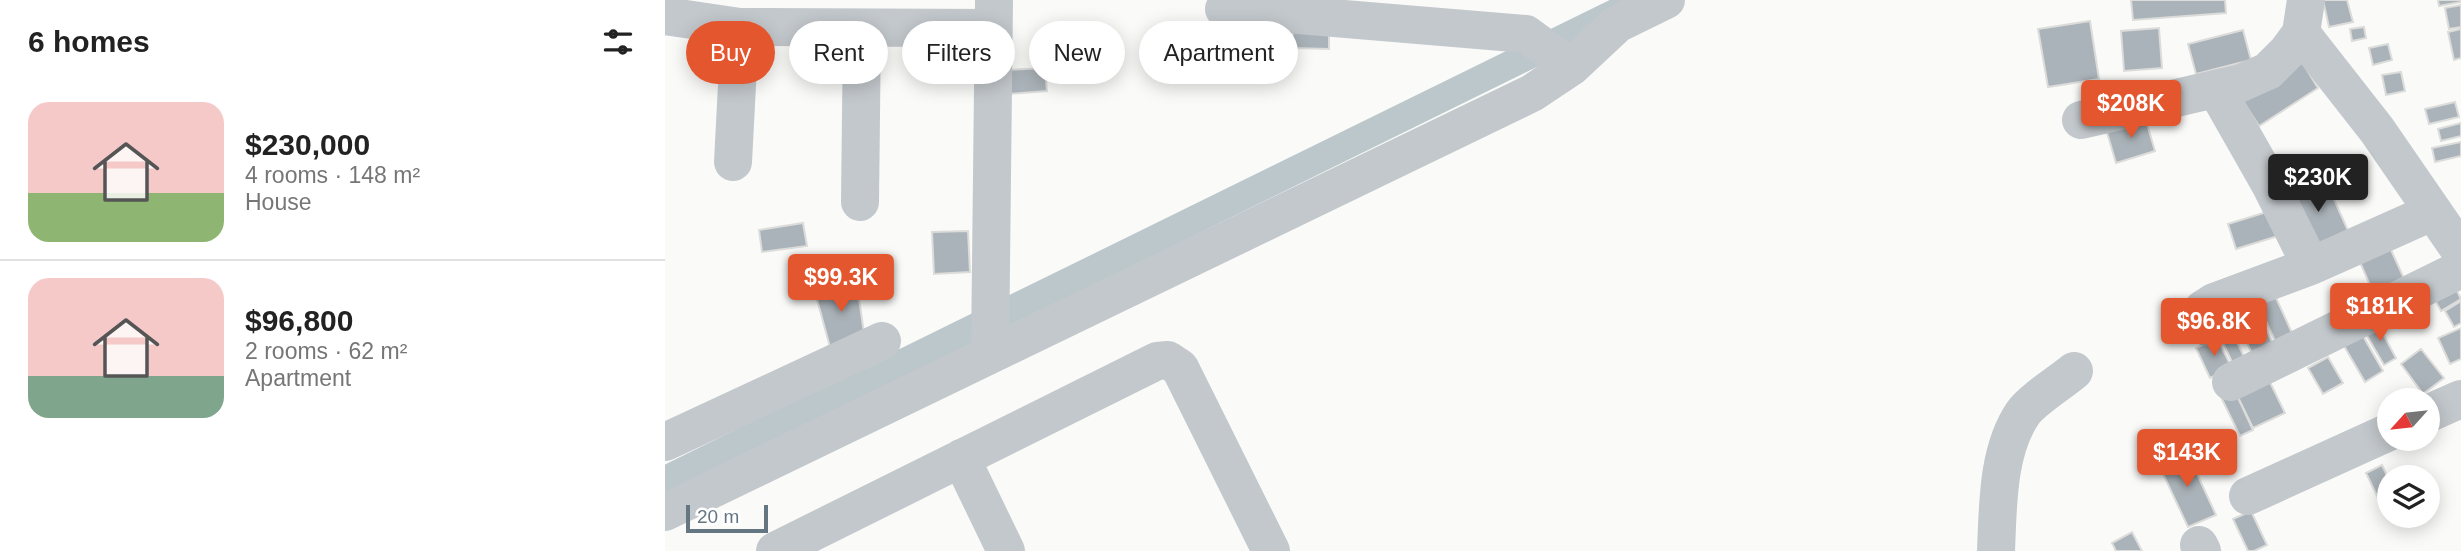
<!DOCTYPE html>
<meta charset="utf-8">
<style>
body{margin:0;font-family:Arial,sans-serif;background:#f2f2f2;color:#222;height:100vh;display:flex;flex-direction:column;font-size:26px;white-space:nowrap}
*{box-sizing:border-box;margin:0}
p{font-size:23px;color:#767676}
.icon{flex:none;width:38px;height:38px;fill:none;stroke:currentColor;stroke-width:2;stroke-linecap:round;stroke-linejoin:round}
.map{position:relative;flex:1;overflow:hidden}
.sheet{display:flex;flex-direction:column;background:#fff;width:665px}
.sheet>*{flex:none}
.guide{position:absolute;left:21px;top:21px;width:665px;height:63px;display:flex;gap:14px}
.needle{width:46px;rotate:243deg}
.controls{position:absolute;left:1712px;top:388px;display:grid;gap:14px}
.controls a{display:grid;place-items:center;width:63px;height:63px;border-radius:50%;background:#fff;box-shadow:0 4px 18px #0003;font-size:35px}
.scale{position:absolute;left:21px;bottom:18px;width:82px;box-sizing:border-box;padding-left:7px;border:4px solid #657683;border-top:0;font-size:19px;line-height:24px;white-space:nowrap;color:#657683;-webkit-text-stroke:5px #fff;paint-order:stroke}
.price{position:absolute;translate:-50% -60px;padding:0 16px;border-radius:7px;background:#e4572e;color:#fff;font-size:23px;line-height:46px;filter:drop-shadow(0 2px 4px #0008)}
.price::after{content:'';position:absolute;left:50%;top:42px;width:21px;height:16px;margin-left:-10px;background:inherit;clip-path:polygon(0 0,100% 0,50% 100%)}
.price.active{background:#222;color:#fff}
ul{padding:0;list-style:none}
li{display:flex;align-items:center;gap:21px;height:175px;padding:0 28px}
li+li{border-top:2px solid #e0e0e0}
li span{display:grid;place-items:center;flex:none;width:196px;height:140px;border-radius:21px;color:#555}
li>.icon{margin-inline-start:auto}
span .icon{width:84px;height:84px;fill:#fffc;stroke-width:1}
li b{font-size:30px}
h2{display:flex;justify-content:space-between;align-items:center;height:84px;padding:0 28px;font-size:30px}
.chip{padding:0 24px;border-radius:32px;background:#fff;box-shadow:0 4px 18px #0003;font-size:24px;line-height:63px}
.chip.active{background:#e4572e;color:#fff}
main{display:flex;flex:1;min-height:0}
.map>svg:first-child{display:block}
</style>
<main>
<section class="sheet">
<h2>6 homes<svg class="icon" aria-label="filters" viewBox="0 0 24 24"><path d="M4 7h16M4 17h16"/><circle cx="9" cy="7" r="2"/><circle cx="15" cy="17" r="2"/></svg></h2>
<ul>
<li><span style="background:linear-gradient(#f6c9c9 65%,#8fb573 0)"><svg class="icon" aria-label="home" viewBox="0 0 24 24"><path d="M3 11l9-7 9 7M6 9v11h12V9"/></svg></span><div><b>$230,000</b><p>4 rooms · 148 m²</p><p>House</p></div></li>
<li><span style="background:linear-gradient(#f6c9c9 70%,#7fa58c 0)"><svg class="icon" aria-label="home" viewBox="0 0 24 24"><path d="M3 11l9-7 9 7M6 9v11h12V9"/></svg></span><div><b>$96,800</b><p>2 rooms · 62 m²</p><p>Apartment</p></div></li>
</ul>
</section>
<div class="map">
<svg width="1796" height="551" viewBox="0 0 1796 551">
<rect width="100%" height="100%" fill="#fafaf8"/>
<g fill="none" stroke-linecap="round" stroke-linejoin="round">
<!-- canal -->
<path stroke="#bbc7cb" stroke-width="28" d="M0 480 952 12"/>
</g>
<!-- building -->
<path fill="#aab3b9" stroke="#dcdcda" stroke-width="2" d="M1466 0H1560L1561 13 1468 20Z
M1658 0H1682L1688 22 1664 27Z
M1773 0H1796V2L1774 6Z
M1796 5V27L1784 29 1780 8Z
M628 21 664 22V49L627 48Z
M1425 21 1434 79 1383 87 1373 29Z
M1699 27 1701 38 1687 41 1685 29Z
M1494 28 1497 68 1459 71 1456 31Z
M1796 29V58L1789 60 1783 32Z
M1578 30 1586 60 1531 74 1523 44Z
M1723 44 1727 60 1708 65 1704 48Z
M1634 57 1653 88 1594 126 1574 95Z
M380 68 382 91 343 94 341 70Z
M1736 72 1740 91 1721 95 1717 75Z
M1790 102 1794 117 1764 124 1760 109Z
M1480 117 1490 151 1451 163 1441 129Z
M1796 123V136L1776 141 1773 129Z
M1796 142V156L1770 162 1767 148Z
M1659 177 1685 235 1648 251 1622 193Z
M1608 210 1616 235 1571 249 1563 224Z
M138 223 142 246 97 252 94 230Z
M303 231 305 272 269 274 267 232Z
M1721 239 1742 285 1711 299 1691 253Z
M1788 283 1796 299 1776 311 1767 295Z
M192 285 199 333 165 347 150 292Z
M1608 291 1627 333 1610 341 1591 299Z
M1796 301V323L1789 327 1780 311Z
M1589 302 1608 344 1587 354 1568 312Z
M1561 319 1580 359 1568 364 1549 324Z
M1711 321 1731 358 1719 365 1698 329Z
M1796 328V359L1785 364 1773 338Z
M1694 329 1718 371 1700 382 1675 339Z
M1552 338 1567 368 1545 378 1531 348Z
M1756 349 1779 378 1758 394 1736 364Z
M1663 357 1678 383 1658 394 1643 368Z
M1600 372 1620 413 1588 428 1568 387Z
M1568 387 1588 430 1575 436 1554 393Z
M1521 450 1551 515 1523 527 1493 463Z
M1717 465 1724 480V499L1715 502 1701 473Z
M1586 511 1602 545 1589 551H1583L1568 519Z
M1467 532 1477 551H1451L1447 543Z"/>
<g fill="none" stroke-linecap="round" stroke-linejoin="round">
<!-- minor -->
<path stroke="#c3c8cc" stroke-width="38" d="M1641 0 1636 33 1712 130 1796 252
M559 9 861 34 906 67
M0 16 75 27 328 28
M1551 89 1605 184 1646 266
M1416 120 1576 83 1603 71 1622 52 1636 33
M68 162 75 27
M195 202 197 28
M1542 327 1538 309 1549 302 1646 266 1767 212
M325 353 329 0
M1566 382 1796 269
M1762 414 1796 399
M0 442 217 341
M296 458 341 551
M1583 496 1724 432
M0 512 867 93 906 67 952 24 1001 0
M1534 545 1537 551
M110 551 492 361 503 360 515 368 606 551
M1331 551C1333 506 1332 451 1358 413 1367 400 1396 382 1409 371"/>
</g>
</svg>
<div class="controls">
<a><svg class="needle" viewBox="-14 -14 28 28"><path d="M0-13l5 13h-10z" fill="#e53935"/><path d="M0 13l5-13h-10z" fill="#767676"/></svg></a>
<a><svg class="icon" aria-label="layers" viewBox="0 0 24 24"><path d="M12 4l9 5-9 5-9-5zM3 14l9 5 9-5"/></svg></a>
</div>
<div class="scale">20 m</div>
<b class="price" style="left:1466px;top:140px">$208K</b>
<b class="price active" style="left:1653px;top:214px">$230K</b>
<b class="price" style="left:176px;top:314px">$99.3K</b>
<b class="price" style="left:1715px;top:343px">$181K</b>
<b class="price" style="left:1549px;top:358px">$96.8K</b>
<b class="price" style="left:1522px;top:489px">$143K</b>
<div class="guide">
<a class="chip active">Buy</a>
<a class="chip">Rent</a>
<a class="chip">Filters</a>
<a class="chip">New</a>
<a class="chip">Apartment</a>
</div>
</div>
</main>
